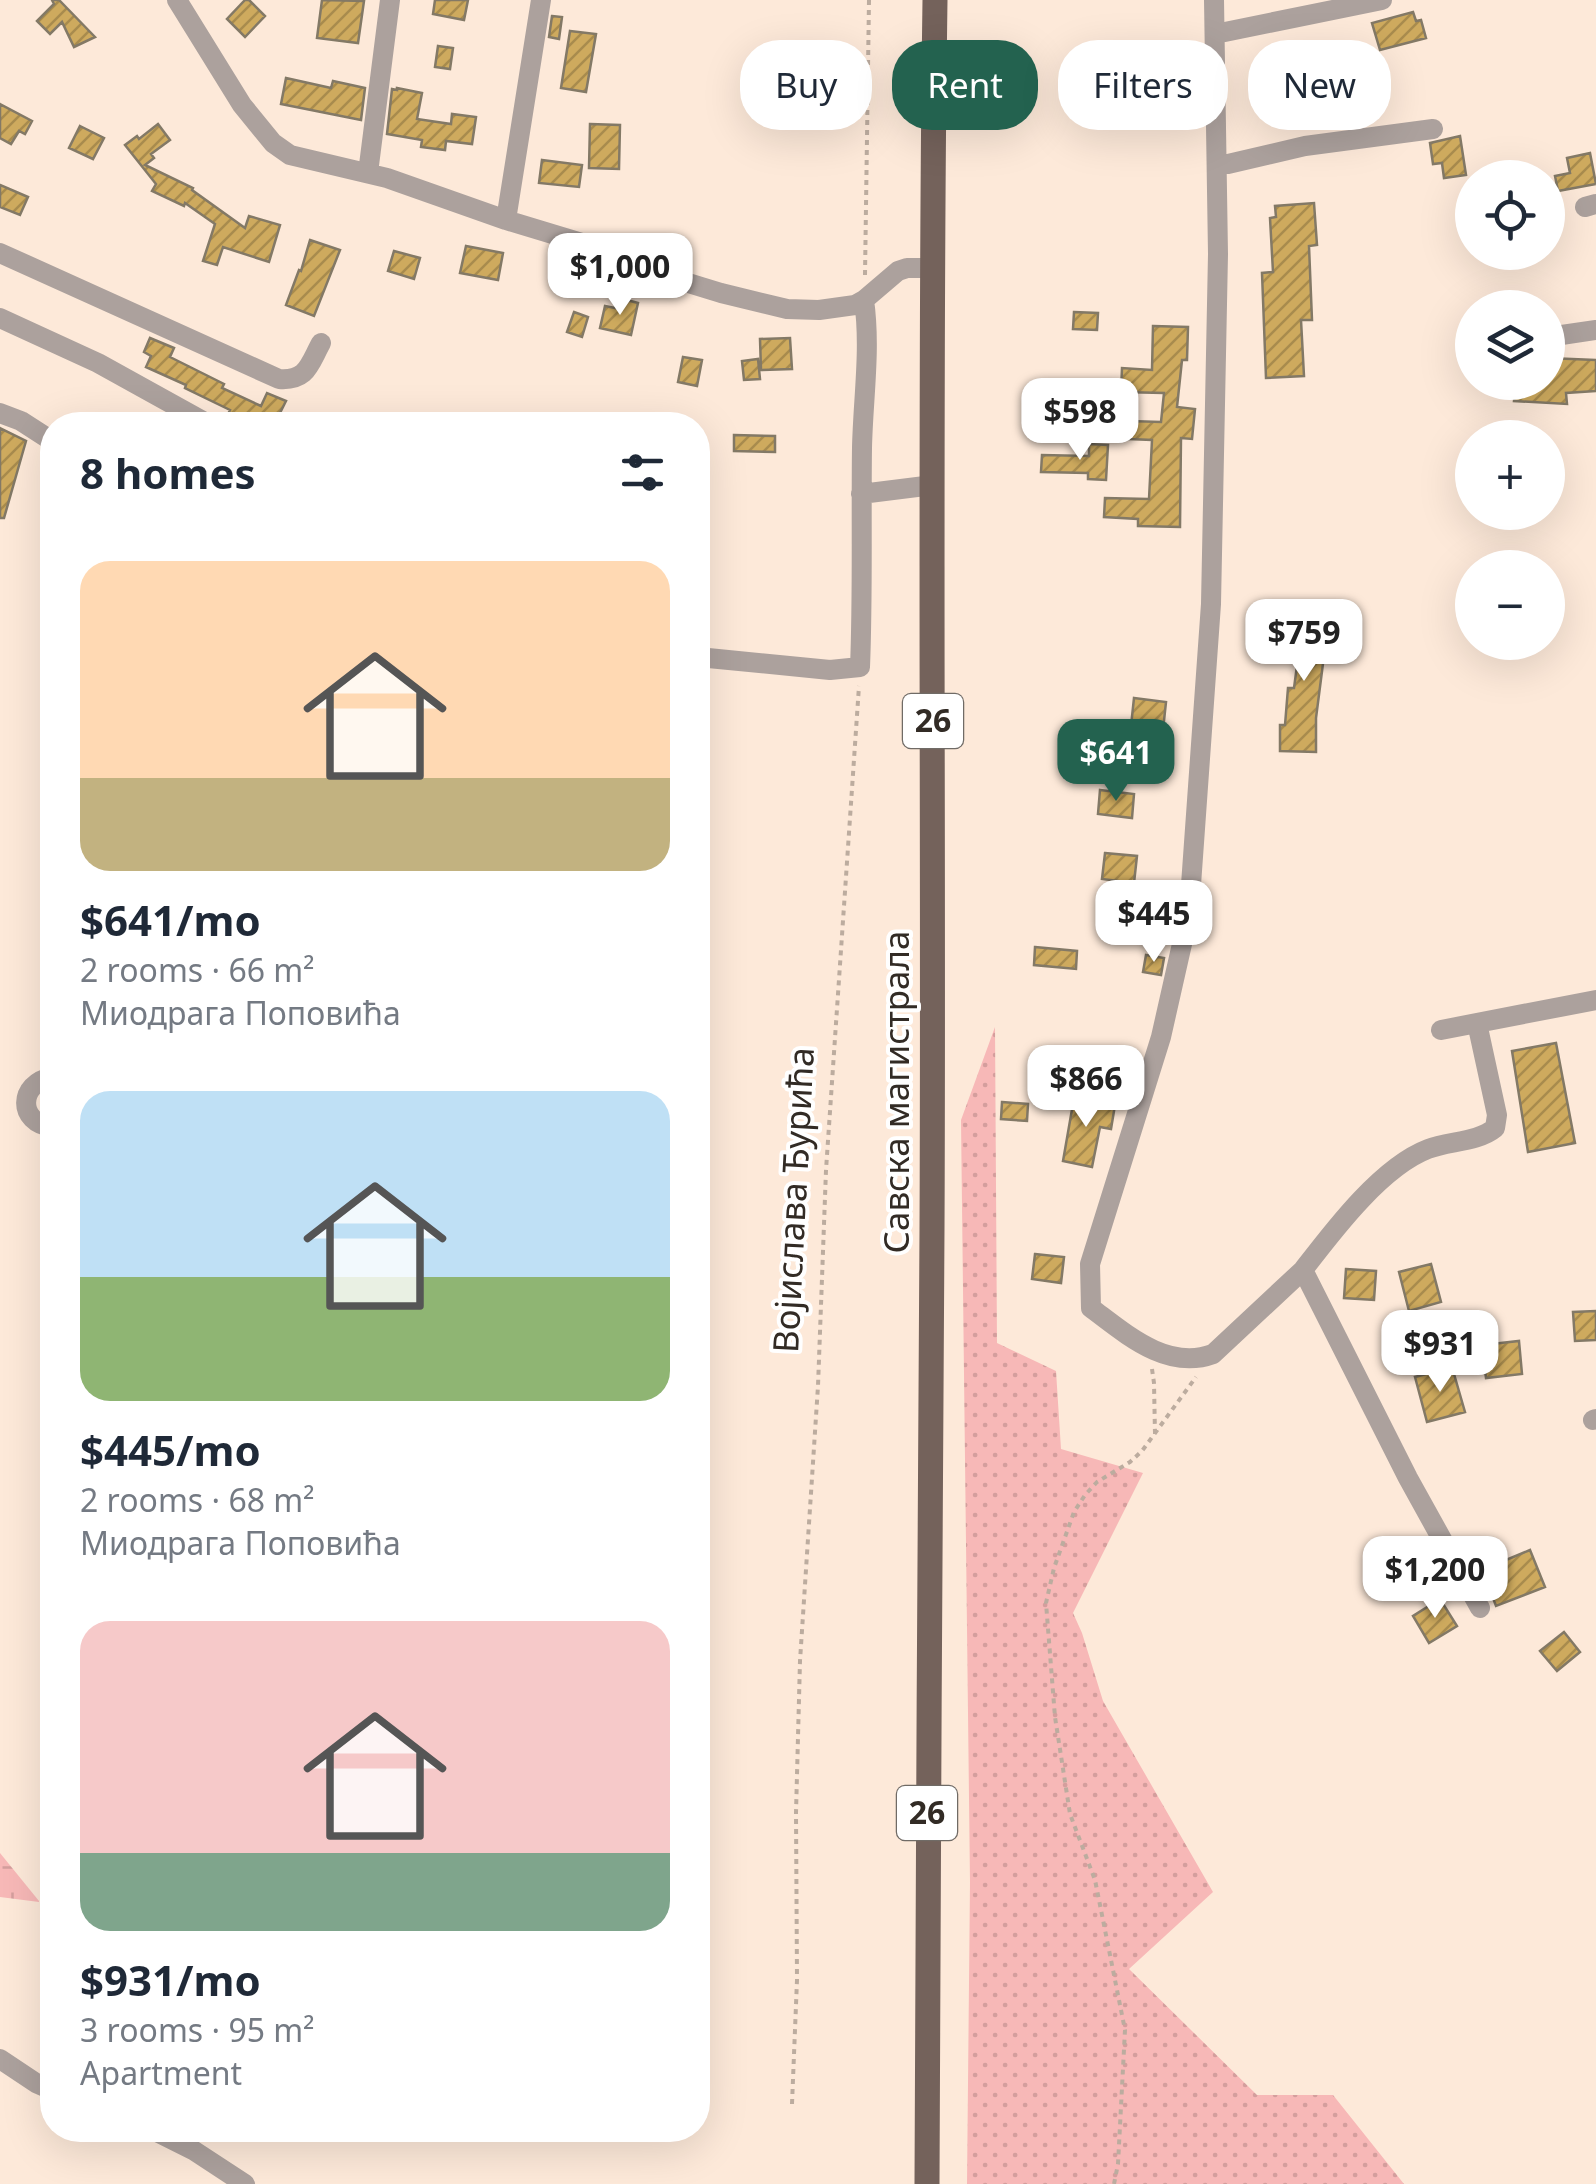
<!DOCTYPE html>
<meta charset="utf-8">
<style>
body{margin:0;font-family:"Noto Sans",sans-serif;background:#f2f2f3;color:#1f2937;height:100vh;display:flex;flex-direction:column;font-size:38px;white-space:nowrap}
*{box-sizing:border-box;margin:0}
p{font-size:32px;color:#747a83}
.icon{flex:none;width:55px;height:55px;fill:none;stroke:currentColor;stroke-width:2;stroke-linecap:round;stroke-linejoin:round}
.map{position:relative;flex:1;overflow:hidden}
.drawer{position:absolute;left:40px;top:412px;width:670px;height:1730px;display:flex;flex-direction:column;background:#fff;border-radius:40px;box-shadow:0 10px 40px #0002}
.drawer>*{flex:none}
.hud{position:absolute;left:740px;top:40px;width:705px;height:90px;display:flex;gap:20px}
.tools{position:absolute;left:1455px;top:160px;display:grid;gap:20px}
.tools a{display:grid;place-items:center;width:110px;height:110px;border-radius:50%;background:#fff;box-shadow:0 10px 40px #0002;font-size:50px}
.price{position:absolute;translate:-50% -85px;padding:0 22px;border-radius:20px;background:#fff;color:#222;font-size:32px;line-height:65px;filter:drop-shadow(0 2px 5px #0008)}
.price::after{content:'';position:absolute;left:50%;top:60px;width:30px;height:22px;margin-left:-15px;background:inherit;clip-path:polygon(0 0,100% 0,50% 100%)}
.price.current{background:#23624f;color:#fff}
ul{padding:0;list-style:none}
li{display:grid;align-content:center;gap:20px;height:530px;padding:0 40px}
li span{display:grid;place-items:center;height:310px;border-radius:30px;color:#555}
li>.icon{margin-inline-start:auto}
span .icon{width:180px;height:180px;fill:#fffc;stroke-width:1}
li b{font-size:42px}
h2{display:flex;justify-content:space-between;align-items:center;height:120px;padding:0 40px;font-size:42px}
.pill{padding:0 35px;border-radius:40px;background:#fff;box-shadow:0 10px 40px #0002;font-size:35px;line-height:90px}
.pill.current{background:#23624f;color:#fff}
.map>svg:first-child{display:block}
</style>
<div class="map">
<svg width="1596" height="2184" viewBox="0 0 1596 2184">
<defs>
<pattern id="grass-dots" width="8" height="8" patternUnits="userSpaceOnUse" patternTransform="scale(2.5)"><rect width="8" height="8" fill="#f7b8b7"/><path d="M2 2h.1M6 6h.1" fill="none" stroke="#d49e9d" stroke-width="1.8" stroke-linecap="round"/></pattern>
<pattern id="wetland-marsh" width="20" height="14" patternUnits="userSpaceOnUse" patternTransform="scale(2.5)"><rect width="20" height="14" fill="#f7b8b7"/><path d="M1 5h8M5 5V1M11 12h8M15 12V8" fill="none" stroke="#d49e9d"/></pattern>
<pattern id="building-hatch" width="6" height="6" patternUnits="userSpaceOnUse" patternTransform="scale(2.5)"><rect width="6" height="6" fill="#ceaa5e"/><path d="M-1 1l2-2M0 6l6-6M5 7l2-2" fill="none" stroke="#a88b4d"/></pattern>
</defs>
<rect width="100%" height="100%" fill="#fde9d9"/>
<!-- grass -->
<path fill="url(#grass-dots)" d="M995 1027 997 1343 1056 1371 1061 1449 1143 1473 1073 1613 1082 1633 1103 1701 1213 1892 1129 1969 1257 2095H1333L1404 2184H967L970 1882 961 1120Z"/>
<!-- wetland -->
<path fill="url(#wetland-marsh)" d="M0 1853 39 1901V1902L0 1897Z"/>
<!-- building -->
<path fill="url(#building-hatch)" stroke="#837966" stroke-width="2.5" d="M52 0H59L95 37 74 47 62 22 50 34 37 21 54 4Z
M245 0H249L265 16 245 37 227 19Z
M322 0 364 1 358 43 317 38Z
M435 0H468L464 20 433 14Z
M1413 12 1416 21 1421 20 1426 38 1380 50 1372 23Z
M552 16 562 17 559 39 549 37Z
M570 31 596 34 586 92 561 88Z
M438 46 453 48 450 69 435 67Z
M286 78 331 88 333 81 365 88 361 120 281 104Z
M397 88 422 93 417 119 451 124 452 114 476 117 472 144 446 141 445 150 421 147 422 140 387 134 392 89 397 90Z
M0 104 32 121 25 134 19 131 11 144 0 138Z
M158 124 170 140 151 154 154 158 145 165 193 188 192 190 245 228 249 216 280 225 269 262 223 247 217 265 203 261 215 224 185 203 184 206 152 191 156 184 125 145 137 136 139 139Z
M590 124 620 125 619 169 589 168Z
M80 126 104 138 93 159 69 148Z
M1460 136 1466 175 1444 178 1442 163 1433 164 1430 143Z
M1590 153 1596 184 1558 191 1555 176 1570 173 1567 158Z
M542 160 582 165 579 187 539 183Z
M0 185 28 197 20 215 0 207Z
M1314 203 1317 245 1309 246 1312 320H1301L1304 376 1266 378 1262 273 1273 272 1270 218 1276 217 1275 206Z
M310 240 340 250 314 316 286 305 299 270 301 271Z
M466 246 503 253 498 280 460 273Z
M394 251 420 258 414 279 388 271Z
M623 299 638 303 631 335 600 328 605 306 620 309Z
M574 312 588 317 582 337 567 332Z
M1074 312 1098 313 1097 330 1073 329Z
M1153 326 1188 327 1187 360H1182L1177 407 1195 409 1192 439 1181 438 1180 527 1138 526V519L1104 517 1105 498 1149 499 1152 440 1129 439 1130 421 1161 422 1164 393 1121 392 1122 368 1152 370Z
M150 338 174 348 170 357 224 384 222 388 261 406 267 393 286 401 279 415 295 422 294 425H268L250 417 246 425H240L226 418 230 410 185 388 186 385 146 367 151 356 144 352Z
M790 338 792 369 761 370 760 339Z
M683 357 702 360 697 386 678 382Z
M1548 358 1596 360V391L1566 393 1567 404 1514 401 1516 382H1548Z
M758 359 760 379 744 380 742 361Z
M1102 391 1121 392V412L1102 410Z
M0 428 26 441 4 518H0Z
M734 435 775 436V452L734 451Z
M1089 444 1108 445 1106 480 1088 479V473L1041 472 1042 455 1089 456Z
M1290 609 1323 611 1321 648H1325L1316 718V752L1280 751V725H1285L1288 688H1294L1301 636 1289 635Z
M1134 698 1166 702 1163 730 1131 726Z
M1100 790 1134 794 1132 818 1098 814Z
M1105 853 1137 856 1134 883 1102 879Z
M1035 947 1077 951 1076 969 1034 965Z
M1146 955 1164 958 1161 975 1143 972Z
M1556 1043 1575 1143 1528 1152 1512 1051Z
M1074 1098 1115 1105 1111 1129 1100 1127 1092 1167 1063 1161Z
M1002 1102 1028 1104 1027 1121 1001 1119Z
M1035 1254 1064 1257 1061 1283 1032 1279Z
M1431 1264 1441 1302 1409 1311 1399 1272Z
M1346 1269 1376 1271 1374 1300 1344 1298Z
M1596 1311V1340L1575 1341 1573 1312Z
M1519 1341 1522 1374 1486 1378 1482 1345Z
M1452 1367 1465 1412 1427 1422 1415 1377Z
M1530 1550 1545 1587 1496 1606 1486 1580 1499 1575 1494 1565Z
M1440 1599 1457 1626 1429 1643 1413 1616Z
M1564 1632 1580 1652 1557 1671 1540 1651Z"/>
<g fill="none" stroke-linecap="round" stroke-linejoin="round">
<!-- path -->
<path stroke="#bcac9f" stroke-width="4" stroke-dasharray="5 5" stroke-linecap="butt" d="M865 275 869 0
M1152 1369 1154 1383 1155 1434
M792 2104 797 1980 796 1813 800 1661 818 1386 826 1170 859 686
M1114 2184 1118 2164 1125 2030 1095 1880 1070 1814 1055 1717 1046 1603 1054 1568 1074 1512 1085 1495 1097 1482 1130 1462 1142 1451 1196 1377"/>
<!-- minor -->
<path stroke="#aca19d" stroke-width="20" d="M177 0 242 105 273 143 290 155 387 178 506 220 582 243 672 278 721 293 787 309 819 310 855 305 864 300 898 271 907 268H933
M1214 0 1218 254 1211 604 1189 913 1161 1037 1090 1264 1091 1308C1126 1334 1167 1371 1213 1354L1303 1270
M1215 34 1382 0
M1218 164H1228L1305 146 1433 129
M368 173 390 0
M1585 207 1596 204
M506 220 541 0
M0 253 279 379C307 381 309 365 321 343
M0 318 98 363 210 425
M1548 337 1596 330
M0 413 21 421 52 441
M861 494 933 485
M698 657 830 670 860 667C863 594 861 521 862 448 863 399 871 349 864 300
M1477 1023 1497 1115 1495 1128C1478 1142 1449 1141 1428 1149 1381 1167 1333 1231 1303 1270L1408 1478 1480 1608
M1441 1030 1596 1000
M52 1077C18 1083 17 1123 52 1127
M1593 1420 1596 1419
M0 2059 36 2083 52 2090
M153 2130 193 2150 245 2184"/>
<!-- major -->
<path stroke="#74625b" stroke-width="25" d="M927 2184C926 1866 932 1547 932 1229 934 820 929 410 935 0"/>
</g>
<g text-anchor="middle" stroke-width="8" stroke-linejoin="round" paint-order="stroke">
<!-- shield labels -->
<g fill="#fff" stroke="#706b66" stroke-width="2.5">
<rect x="903" y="694" width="60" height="54" rx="8"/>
<rect x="897" y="1786" width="60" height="54" rx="8"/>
</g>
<g font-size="32" font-weight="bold" fill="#322b25">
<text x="933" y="732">26</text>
<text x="927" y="1824">26</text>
</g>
<!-- street labels -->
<g font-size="35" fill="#322b25" stroke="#fff">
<text transform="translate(897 1092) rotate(-90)" y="12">Савска магистрала</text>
<text transform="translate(794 1200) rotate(-87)" y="12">Војислава Ђурића</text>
</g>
</g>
</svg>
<div class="tools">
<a><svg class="icon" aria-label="locate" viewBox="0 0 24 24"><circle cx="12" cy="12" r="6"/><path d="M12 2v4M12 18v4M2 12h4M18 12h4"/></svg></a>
<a><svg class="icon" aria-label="layers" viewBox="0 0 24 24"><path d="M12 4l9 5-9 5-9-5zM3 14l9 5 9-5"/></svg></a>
<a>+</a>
<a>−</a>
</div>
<b class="price" style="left:620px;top:318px">$1,000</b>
<b class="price" style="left:1080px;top:463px">$598</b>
<b class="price" style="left:1304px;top:684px">$759</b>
<b class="price current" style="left:1116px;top:804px">$641</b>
<b class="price" style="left:1154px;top:965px">$445</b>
<b class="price" style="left:1086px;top:1130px">$866</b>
<b class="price" style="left:1440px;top:1395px">$931</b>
<b class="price" style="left:1435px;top:1621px">$1,200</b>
<div class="hud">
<a class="pill">Buy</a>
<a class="pill current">Rent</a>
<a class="pill">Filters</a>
<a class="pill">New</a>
</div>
<section class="drawer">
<h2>8 homes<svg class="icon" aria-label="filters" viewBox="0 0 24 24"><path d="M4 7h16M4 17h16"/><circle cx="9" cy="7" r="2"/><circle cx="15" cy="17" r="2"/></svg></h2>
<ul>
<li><span style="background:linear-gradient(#ffd9b3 70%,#c2b280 0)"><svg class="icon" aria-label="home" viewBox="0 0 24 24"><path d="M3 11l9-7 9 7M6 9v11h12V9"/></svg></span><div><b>$641/mo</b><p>2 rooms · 66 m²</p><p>Миодрага Поповића</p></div></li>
<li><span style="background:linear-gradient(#bfe0f5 60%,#8fb573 0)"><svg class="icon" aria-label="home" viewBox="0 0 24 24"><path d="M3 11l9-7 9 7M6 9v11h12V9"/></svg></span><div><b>$445/mo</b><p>2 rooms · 68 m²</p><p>Миодрага Поповића</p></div></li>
<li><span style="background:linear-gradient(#f6c9c9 75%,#7fa58c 0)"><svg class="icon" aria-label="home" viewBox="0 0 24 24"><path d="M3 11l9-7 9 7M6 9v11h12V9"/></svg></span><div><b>$931/mo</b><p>3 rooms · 95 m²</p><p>Apartment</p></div></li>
</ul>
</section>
</div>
